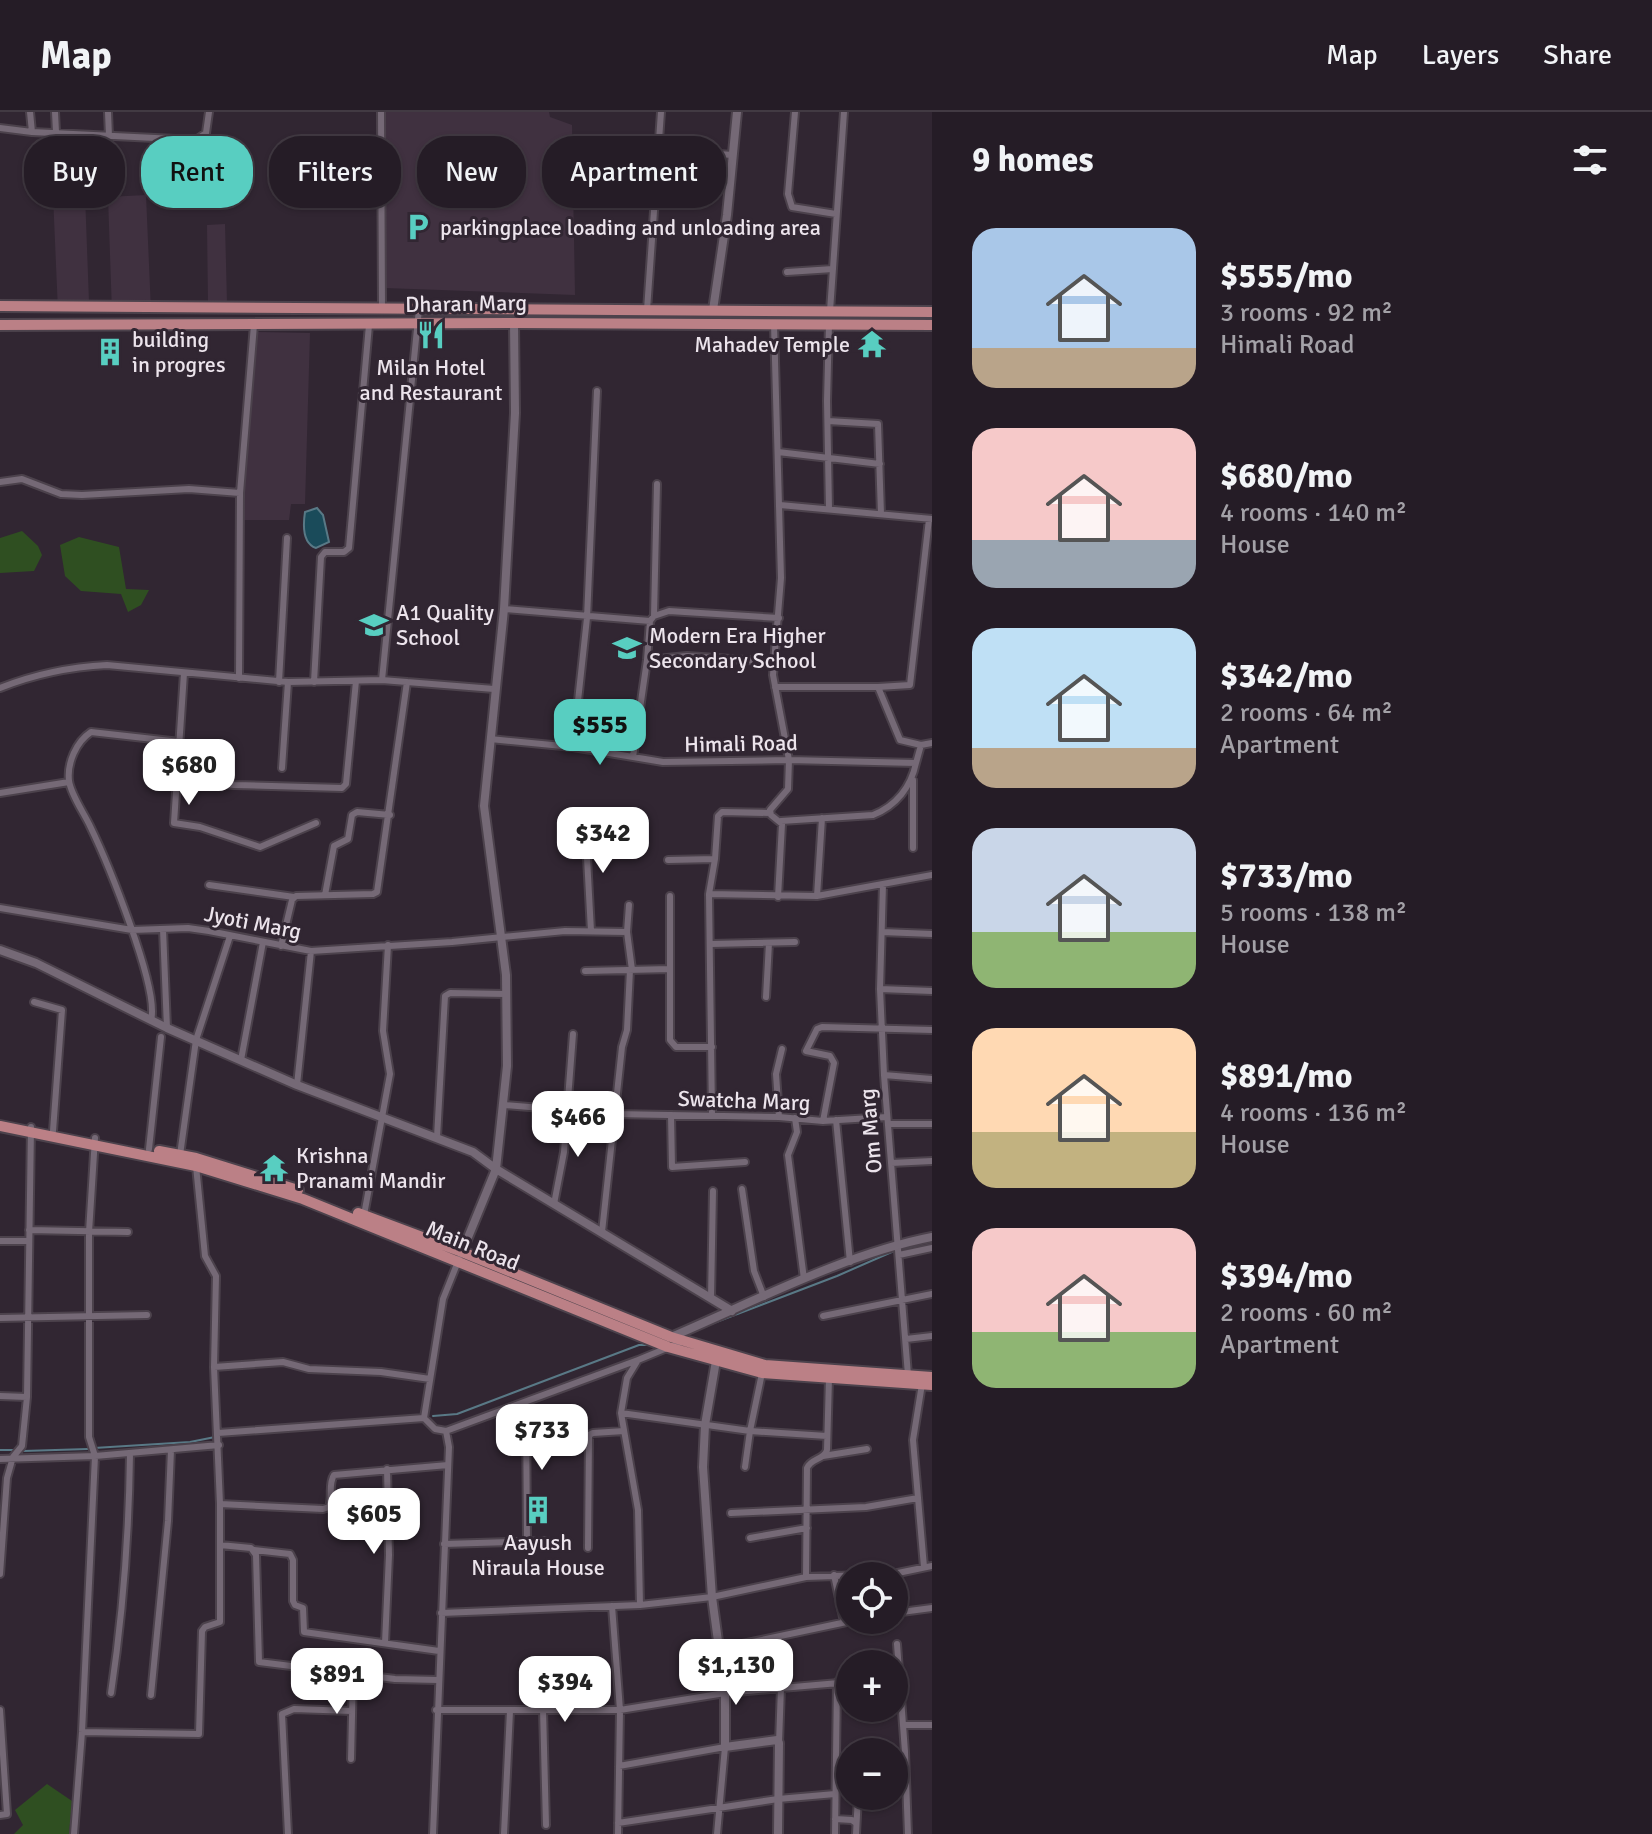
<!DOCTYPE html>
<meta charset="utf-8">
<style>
body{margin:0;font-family:Signika,sans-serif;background:#2d252e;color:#f1f3f6;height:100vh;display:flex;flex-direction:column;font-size:30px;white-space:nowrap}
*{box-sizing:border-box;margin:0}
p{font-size:26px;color:#a3a1a7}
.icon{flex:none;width:44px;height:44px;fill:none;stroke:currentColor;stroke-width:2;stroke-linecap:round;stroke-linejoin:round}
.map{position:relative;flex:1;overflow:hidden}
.side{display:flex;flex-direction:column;background:#251c26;width:720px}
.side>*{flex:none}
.hud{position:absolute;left:24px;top:24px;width:760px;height:72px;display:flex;gap:16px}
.controls{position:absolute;left:836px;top:1450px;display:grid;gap:16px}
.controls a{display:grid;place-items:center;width:72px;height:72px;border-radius:50%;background:#251c26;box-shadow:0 2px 6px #0004,0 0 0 2px #423a43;font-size:40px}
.price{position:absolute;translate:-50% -68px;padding:0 18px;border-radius:16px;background:#fff;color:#222;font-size:26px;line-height:52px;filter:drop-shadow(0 2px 4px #0008)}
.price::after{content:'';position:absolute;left:50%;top:48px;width:24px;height:18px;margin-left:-12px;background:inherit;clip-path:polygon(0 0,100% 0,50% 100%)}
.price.on{background:#58cec1;color:#111}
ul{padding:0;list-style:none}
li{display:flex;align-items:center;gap:24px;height:200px;padding:0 40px}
li span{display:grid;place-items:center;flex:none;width:224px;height:160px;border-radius:24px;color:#555}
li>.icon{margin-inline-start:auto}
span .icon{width:96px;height:96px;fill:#fffc;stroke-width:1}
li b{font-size:34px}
h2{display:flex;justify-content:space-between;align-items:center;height:96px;padding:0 40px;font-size:34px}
.tag{padding:0 28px;border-radius:32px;background:#251c26;box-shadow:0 2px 6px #0004,0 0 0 2px #423a43;font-size:28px;line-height:72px}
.tag.on{background:#58cec1;color:#111}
header{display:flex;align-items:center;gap:48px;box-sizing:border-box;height:112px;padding:0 40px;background:#251c26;border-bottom:2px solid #423a43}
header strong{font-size:38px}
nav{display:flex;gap:44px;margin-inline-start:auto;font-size:28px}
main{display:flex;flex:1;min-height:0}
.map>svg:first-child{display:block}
</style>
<header>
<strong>Map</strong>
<nav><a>Map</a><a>Layers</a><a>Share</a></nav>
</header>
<main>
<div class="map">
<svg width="932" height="1722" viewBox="0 0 932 1722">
<rect width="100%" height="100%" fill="#312632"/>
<!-- built -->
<path fill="#403140" d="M384 0H549L550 5 572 13 575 183 385 176Z
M85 82 89 190 58 199 53 83Z
M146 83 151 199 112 200 108 85Z
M225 112 227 191H208L207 113Z
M258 220 310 221 305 392H291L289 408H240Z"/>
<!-- green -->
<path fill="#2f4f21" d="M22 419 38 434 42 443 34 459 0 461V426Z
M79 425 119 435 126 477 149 478 141 493 128 500 121 482 81 479 65 464 60 433Z
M47 1672 72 1689 69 1722H14L23 1713 15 1698Z"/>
<!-- water -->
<path fill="#1a4b5a" stroke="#597986" stroke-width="2" d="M317 396 323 403 329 430 316 436C302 431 303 413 305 400Z"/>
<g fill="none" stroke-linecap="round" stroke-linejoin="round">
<!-- stream -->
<path stroke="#597986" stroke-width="2" d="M906 1137 920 1132
M711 1212 837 1164 894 1139
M433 1304 457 1302 639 1233H649
M378 1306 421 1303
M251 1316 344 1309
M221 1324 231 1323
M94 1336 190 1330 215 1325
M0 1338H15
M23 1339 88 1337"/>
<defs>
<path id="minor" d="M30 0 32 20
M55 0 56 20
M108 0 109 24
M381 0 382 196
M795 0 788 82 792 95 836 102
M0 16 32 20 196 28 206 21 209 0
M659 38 733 43
M787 160 833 157
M647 198 661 0
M830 199 844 0
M774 212 781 466 773 563 789 648 788 677 770 698 771 703 782 712 778 785
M829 212 827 289 829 397
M828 309 878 312 881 402
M778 340 880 352
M0 370 22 367 61 382 82 383 189 377 240 381
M780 393 932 407
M504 497 650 509 654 504 669 499 779 506
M654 504 657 372
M647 548 687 544 774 550
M184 561 174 711 200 715 260 735 316 711
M239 566 240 381 254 213
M382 568 419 197
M279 570 287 426
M314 570 321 445 325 440H344L349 436 369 213
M775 575H878L910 573 929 407
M878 575 900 628 921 633
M0 576C35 562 69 555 107 553L288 570 382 568 494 577
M490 627 573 635 663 650 789 648 916 651 921 633 932 631
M573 635 587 506 597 279
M633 645 647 548 650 509
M282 656 288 570
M177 666 234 673 342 676 346 672 356 569
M0 681 69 670
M585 709 591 819
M781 709 873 703C896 694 911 675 916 651
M913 736V668
M715 747 718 704 722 700 770 701
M668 748 715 747 709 782 712 1003
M883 772 880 877 884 963 908 1263
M209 773 294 785
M709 782 817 784 932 763
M325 783 334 734 348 727 352 703 357 700 390 703
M670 784V928L676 935H712
M817 784 822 706
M629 793 627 820 632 858
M0 796 132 818 188 816 209 819 311 839 452 830 565 819 627 820
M163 817 167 916
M882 820 932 822
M711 832 795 830
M281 834 292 788 296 784 373 782 377 780 407 570
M585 859 670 857
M880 877 932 879
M766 885 769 831
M34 890 62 898 53 1019
M151 908C160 877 106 747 90 714 84 701 71 683 69 669 67 651 76 630 91 620L180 630
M241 948 263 830
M884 963 932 967
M297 973 311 839
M504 993 614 1002 779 1005 823 1009 887 1005
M671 1003 672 1055 745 1050
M779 1005 776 962 782 937
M795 1006 797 1020 788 1043 804 1167
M836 1008 850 1150
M823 1009 834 951 830 944 806 939 817 917 822 915 932 918
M888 1012H932
M437 1025 445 884 450 881 506 882
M149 1037 161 925
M180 1043 196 928 230 824
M891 1051 932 1049
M742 1077 754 1159 764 1185
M554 1092 564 1040 573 922
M364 1103 390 962 383 919 388 833
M29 1118 128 1120
M602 1120 622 935 627 918 630 858
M0 1129H29
M899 1143 932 1136
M711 1186 713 1079
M823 1204 932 1182
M0 1206 147 1203
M906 1227 932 1224
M214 1255 283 1250 309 1257 381 1260 430 1267
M762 1261 750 1319 827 1324
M922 1272 913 1328 924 1455
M0 1284 27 1285
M526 1290 527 1430
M621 1301 750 1319 745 1355
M424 1306 443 1187 459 1147
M218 1321 424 1306 435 1317 446 1319 638 1248
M823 1344 867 1337
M0 1347 95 1344 219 1333
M220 1392 323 1397 329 1395C333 1384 328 1372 334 1363L448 1353
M731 1401 866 1395 918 1386
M750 1426 807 1416
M444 1432 547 1429
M220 1433 251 1436 256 1443 259 1550 395 1567 438 1568
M588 1436 589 1323 593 1321 624 1319
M254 1438 290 1442 293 1448V1489L295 1493 303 1496 304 1520 439 1539
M0 1462 7 1366 13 1345 22 1334 27 1285 31 1015
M834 1463 844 1510
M806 1465 807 1356C811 1346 824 1348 827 1338L829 1266
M640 1493 638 1398 621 1301 627 1266 638 1248 684 1229
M612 1494 620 1598 618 1722
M441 1501 640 1493 712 1485 806 1465 893 1462 932 1454
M894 1501 932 1496
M385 1531 389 1443 387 1357
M897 1532 905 1640 908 1722
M719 1537 856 1508
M111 1581C123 1501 129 1422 130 1342
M151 1583 168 1409 171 1338
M543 1597 546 1713
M0 1598 7 1702 0 1703
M436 1598H620L725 1581 850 1570
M903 1613H932
M82 1620 199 1622 202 1519 205 1515 220 1510V1392L214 1255 216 1164 205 1144 196 1054
M779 1631 781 1575
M351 1647 353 1562
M619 1654 725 1635 717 1722
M835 1707 852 1708 856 1711
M618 1711 778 1687 835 1682
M74 1722 82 1620 95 1344 89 1325V1120L95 1026
M288 1722 282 1602 294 1597 352 1599
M433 1722 449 1335 446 1319
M504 1722 510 1599
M835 1722 837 1570
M856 1722 858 1684"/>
<path id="tertiary" d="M713 198 727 103 737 0
M0 838 36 851 167 916 297 973 473 1040 496 1057 732 1199
M462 1140 496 1057 507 954 506 863 484 694 504 497 515 301 514 211
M671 1225C753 1190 845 1142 932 1125
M717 1243 705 1313 703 1355 712 1485 725 1581V1635L777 1628 779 1631 778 1722"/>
<path id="primary" d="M0 194 932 200
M0 213 514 211 932 213
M0 1014 196 1054 303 1087 668 1235 762 1261 932 1273
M159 1039 196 1046 298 1078
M358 1101 462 1140 671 1225 765 1253 932 1265"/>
</defs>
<!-- minor casing -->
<use href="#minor" stroke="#4c424c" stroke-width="10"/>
<!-- tertiary casing -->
<use href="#tertiary" stroke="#4c424c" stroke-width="12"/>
<!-- primary casing -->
<use href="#primary" stroke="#4c424c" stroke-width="14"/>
<!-- minor -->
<use href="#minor" stroke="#756976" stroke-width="6"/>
<!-- tertiary -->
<use href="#tertiary" stroke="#756976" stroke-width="8"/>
<!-- primary -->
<use href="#primary" stroke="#bb8086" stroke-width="10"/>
</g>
<!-- icons -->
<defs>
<symbol id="parking-bare" viewBox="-9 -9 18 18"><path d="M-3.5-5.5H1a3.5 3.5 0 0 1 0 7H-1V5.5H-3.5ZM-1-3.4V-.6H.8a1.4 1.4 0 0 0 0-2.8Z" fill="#58cec1" stroke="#312632" stroke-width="2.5" paint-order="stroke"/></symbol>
<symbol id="restaurant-bare" viewBox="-9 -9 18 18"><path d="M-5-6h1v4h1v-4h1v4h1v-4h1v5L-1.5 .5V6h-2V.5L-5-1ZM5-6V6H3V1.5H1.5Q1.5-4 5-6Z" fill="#58cec1" stroke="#312632" stroke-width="2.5" paint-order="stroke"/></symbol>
<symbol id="temple-bare" viewBox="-9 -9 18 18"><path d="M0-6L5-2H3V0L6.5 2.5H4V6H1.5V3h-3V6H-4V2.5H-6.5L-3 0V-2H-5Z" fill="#58cec1" stroke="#312632" stroke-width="2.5" paint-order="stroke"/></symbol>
<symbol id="building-bare" viewBox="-9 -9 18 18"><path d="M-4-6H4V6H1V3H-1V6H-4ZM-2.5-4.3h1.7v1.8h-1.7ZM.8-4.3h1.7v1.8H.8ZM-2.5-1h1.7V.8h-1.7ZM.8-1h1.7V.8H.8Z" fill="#58cec1" stroke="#312632" stroke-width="2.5" paint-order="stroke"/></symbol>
<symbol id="school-bare" viewBox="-9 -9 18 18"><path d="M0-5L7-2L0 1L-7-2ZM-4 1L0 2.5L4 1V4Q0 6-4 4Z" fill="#58cec1" stroke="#312632" stroke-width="2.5" paint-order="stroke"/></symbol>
</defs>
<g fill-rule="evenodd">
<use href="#parking-bare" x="398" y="95" width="40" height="40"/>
<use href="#restaurant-bare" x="411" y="203" width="40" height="40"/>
<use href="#temple-bare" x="852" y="212" width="40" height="40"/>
<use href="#building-bare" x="90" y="220" width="40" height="40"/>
<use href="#school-bare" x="354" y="493" width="40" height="40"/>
<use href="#school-bare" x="607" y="516" width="40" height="40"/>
<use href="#temple-bare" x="254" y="1036" width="40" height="40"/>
<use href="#building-bare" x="518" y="1378" width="40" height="40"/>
</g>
<g text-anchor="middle" stroke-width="6" stroke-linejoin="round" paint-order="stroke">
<!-- poi labels -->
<g font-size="22" fill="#ece4ec" stroke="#312632" text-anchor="start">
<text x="440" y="123">parkingplace loading and unloading area</text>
<text x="132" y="235">building<tspan x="132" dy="25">in progres</tspan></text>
<text x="850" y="240" text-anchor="end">Mahadev Temple</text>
<text x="431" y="263" text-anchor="middle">Milan Hotel<tspan x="431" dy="25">and Restaurant</tspan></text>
<text x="396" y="508">A1 Quality<tspan x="396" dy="25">School</tspan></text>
<text x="649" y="531">Modern Era Higher<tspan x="649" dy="25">Secondary School</tspan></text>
<text x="296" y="1051">Krishna<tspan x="296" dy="25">Pranami Mandir</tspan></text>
<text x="538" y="1438" text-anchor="middle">Aayush<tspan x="538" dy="25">Niraula House</tspan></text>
</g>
<!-- street labels -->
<g font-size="22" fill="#ece4ec" stroke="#312632">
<text transform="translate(466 191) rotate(-1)" y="8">Dharan Marg</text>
<text transform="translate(741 631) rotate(-1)" y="8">Himali Road</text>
<text transform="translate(253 810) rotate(11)" y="8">Jyoti Marg</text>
<text transform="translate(744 988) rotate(2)" y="8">Swatcha Marg</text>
<text transform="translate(870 1019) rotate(-95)" y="8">Om Marg</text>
<text transform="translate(473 1133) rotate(22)" y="8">Main Road</text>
</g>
</g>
</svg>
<div class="controls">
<a><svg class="icon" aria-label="locate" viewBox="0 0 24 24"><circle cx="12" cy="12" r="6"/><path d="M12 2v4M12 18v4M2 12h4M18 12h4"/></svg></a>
<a>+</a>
<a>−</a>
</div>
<b class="price on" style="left:600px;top:655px">$555</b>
<b class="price" style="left:189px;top:695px">$680</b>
<b class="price" style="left:603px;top:763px">$342</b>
<b class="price" style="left:578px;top:1047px">$466</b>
<b class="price" style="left:542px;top:1360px">$733</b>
<b class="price" style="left:374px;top:1444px">$605</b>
<b class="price" style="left:736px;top:1595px">$1,130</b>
<b class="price" style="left:337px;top:1604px">$891</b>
<b class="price" style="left:565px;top:1612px">$394</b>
<div class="hud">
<a class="tag">Buy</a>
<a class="tag on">Rent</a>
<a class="tag">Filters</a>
<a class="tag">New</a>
<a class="tag">Apartment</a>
</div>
</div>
<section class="side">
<h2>9 homes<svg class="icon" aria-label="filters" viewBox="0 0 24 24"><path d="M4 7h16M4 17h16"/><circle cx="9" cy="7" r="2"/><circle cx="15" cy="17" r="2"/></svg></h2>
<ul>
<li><span style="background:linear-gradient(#a9c7e8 75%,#b9a48a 0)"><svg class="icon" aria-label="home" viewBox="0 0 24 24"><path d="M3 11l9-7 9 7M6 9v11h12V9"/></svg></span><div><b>$555/mo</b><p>3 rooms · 92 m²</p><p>Himali Road</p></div></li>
<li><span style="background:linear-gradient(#f6c9c9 70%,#9aa5b1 0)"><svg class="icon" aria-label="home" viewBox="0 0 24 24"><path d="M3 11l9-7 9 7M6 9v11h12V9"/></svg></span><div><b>$680/mo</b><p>4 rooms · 140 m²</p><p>House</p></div></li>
<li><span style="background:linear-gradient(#bfe0f5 75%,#b9a48a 0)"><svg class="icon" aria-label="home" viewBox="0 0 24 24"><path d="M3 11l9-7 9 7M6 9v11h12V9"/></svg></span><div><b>$342/mo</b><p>2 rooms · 64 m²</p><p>Apartment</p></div></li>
<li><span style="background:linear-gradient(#c9d6e8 65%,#8fb573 0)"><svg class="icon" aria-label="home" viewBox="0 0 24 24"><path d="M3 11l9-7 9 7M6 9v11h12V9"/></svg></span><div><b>$733/mo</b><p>5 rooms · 138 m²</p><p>House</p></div></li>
<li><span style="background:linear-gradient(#ffd9b3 65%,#c2b280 0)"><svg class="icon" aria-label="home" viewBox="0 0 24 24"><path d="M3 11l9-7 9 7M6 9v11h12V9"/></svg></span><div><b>$891/mo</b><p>4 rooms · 136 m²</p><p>House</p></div></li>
<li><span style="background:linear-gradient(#f6c9c9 65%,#8fb573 0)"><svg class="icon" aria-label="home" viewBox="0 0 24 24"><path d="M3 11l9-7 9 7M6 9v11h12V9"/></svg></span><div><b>$394/mo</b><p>2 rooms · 60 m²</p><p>Apartment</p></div></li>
</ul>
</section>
</main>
